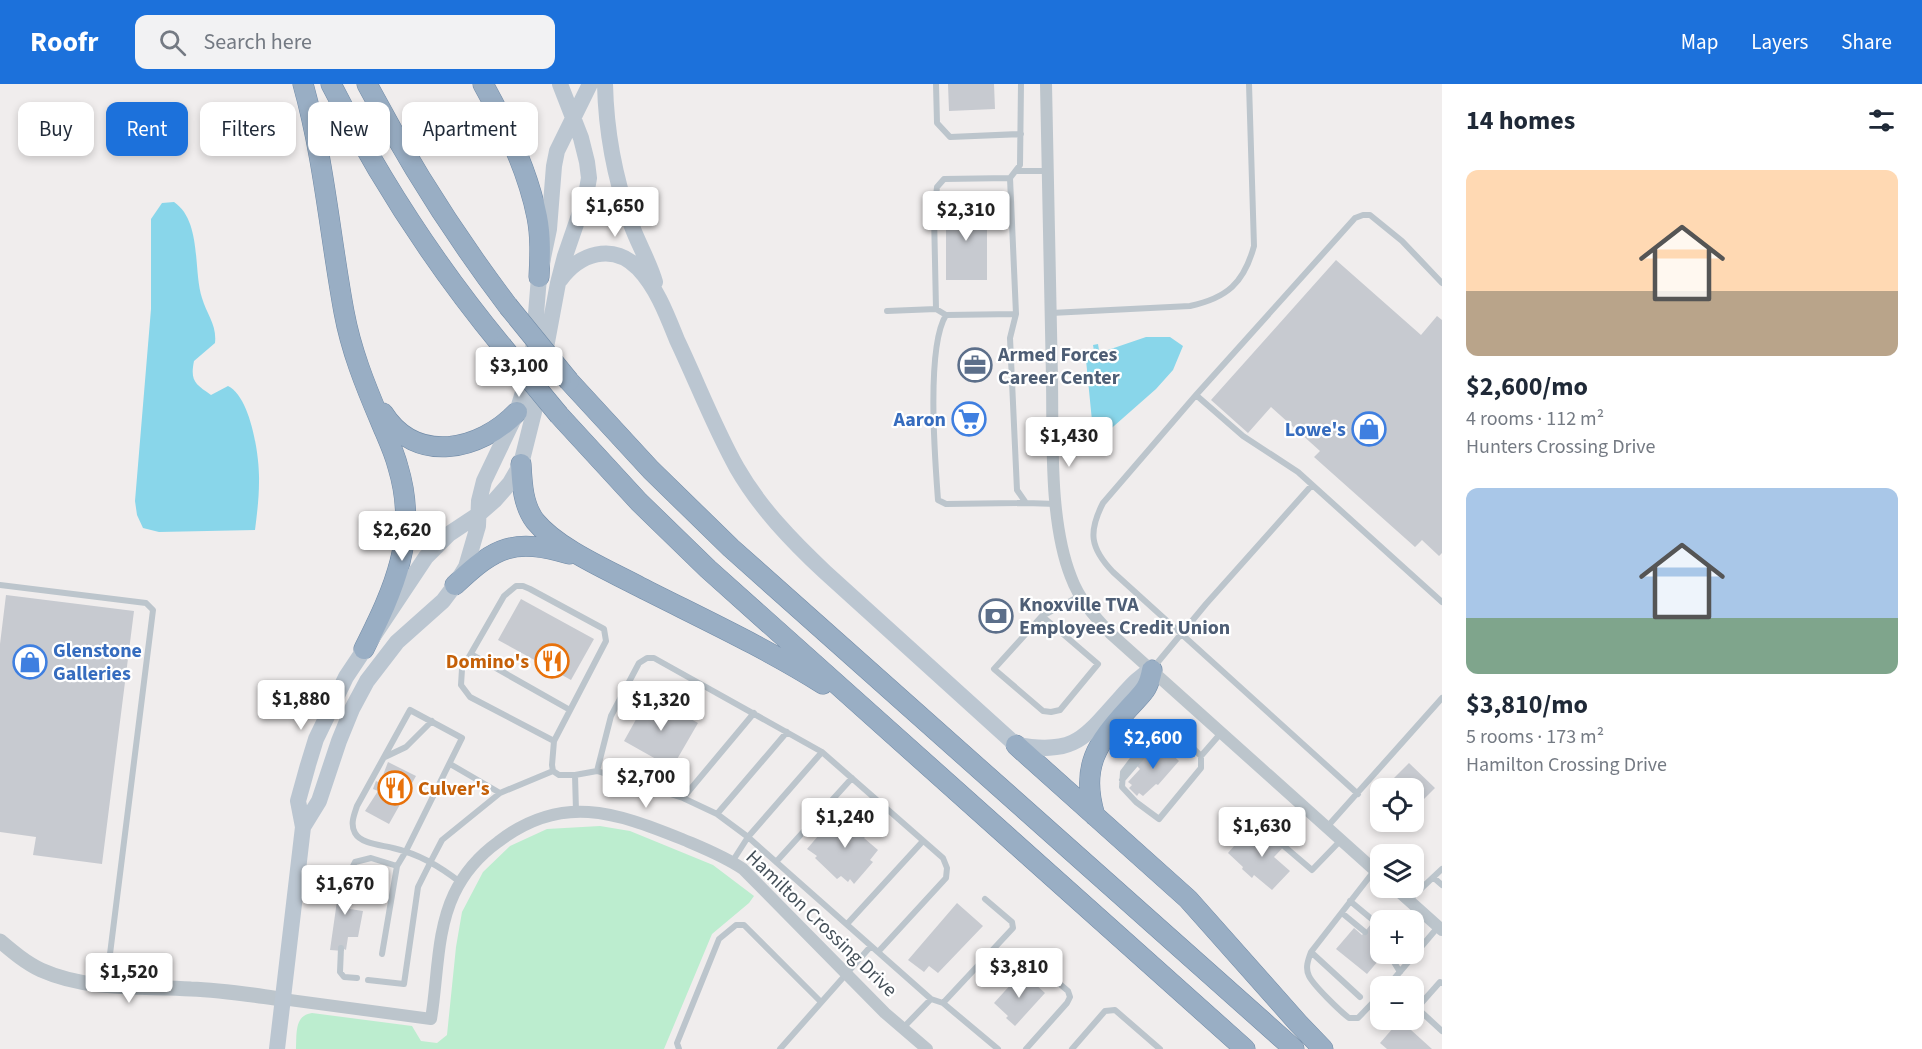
<!DOCTYPE html>
<meta charset="utf-8">
<style>
body{margin:0;font-family:"Source Sans 3",sans-serif;background:#f2f2f3;color:#1f2937;height:100vh;display:flex;flex-direction:column;font-size:22px;white-space:nowrap}
*{box-sizing:border-box;margin:0}
p{font-size:20px;color:#747a83}
.icon{flex:none;width:33px;height:33px;fill:none;stroke:currentColor;stroke-width:2;stroke-linecap:round;stroke-linejoin:round}
.map{position:relative;flex:1;overflow:hidden}
.side{display:flex;flex-direction:column;background:#fff;width:480px}
.side>*{flex:none}
.hud{position:absolute;left:18px;top:18px;width:570px;height:54px;display:flex;gap:12px}
.buttons{position:absolute;left:1370px;top:694px;display:grid;gap:12px}
.buttons a{display:grid;place-items:center;width:54px;height:54px;border-radius:12px;background:#fff;box-shadow:0 3px 9px #0003;font-size:30px}
.price{position:absolute;translate:-50% -51px;padding:0 14px;border-radius:6px;background:#fff;color:#222;font-size:20px;line-height:39px;filter:drop-shadow(0 2px 3px #0008)}
.price::after{content:'';position:absolute;left:50%;top:36px;width:18px;height:14px;margin-left:-9px;background:inherit;clip-path:polygon(0 0,100% 0,50% 100%)}
.price.active{background:#1c71db;color:#fff}
ul{padding:0;list-style:none}
li{display:grid;align-content:center;gap:12px;height:318px;padding:0 24px}
li span{display:grid;place-items:center;height:186px;border-radius:12px;color:#555}
li>.icon{margin-inline-start:auto}
span .icon{width:108px;height:108px;fill:#fffc;stroke-width:1}
li b{font-size:26px}
h2{display:flex;justify-content:space-between;align-items:center;height:72px;padding:0 24px;font-size:26px}
.pill{padding:0 21px;border-radius:12px;background:#fff;box-shadow:0 3px 9px #0003;font-size:21px;line-height:54px}
.pill.active{background:#1c71db;color:#fff}
header{display:flex;align-items:center;gap:36px;box-sizing:border-box;height:84px;padding:0 30px;background:#1c71db;color:#fff}
header strong{font-size:28px}
nav{display:flex;gap:33px;margin-inline-start:auto;font-size:21px}
.search{width:420px;height:54px;background:#f2f2f3;display:flex;align-items:center;gap:15px;box-sizing:border-box;padding:0 21px;border-radius:12px;color:#747a83;font-size:22px}
main{display:flex;flex:1;min-height:0}
.map>svg:first-child{display:block}
</style>
<header>
<strong>Roofr</strong>
<div class="search"><svg class="icon" aria-label="search" viewBox="0 0 24 24"><circle cx="10" cy="10" r="6"/><path d="M15 15l6 6"/></svg>Search here</div>
<nav><a>Map</a><a>Layers</a><a>Share</a></nav>
</header>
<main>
<div class="map">
<svg width="1442" height="965" viewBox="0 0 1442 965">
<rect width="100%" height="100%" fill="#f0eded"/>
<!-- green -->
<path fill="#bcedcf" d="M600 742 630 747 713 781 754 812 749 819 712 850 664 965H296C297 951 294 931 312 929L412 942 421 957 437 959 447 951 456 863 462 828 483 788 510 762 547 745Z"/>
<!-- water -->
<path fill="#89d6ea" d="M174 118C202 137 193 186 202 214 207 231 217 241 215 259L194 277C190 297 195 300 211 311L228 302C251 313 260 374 259 398 259 414 257 430 255 446L159 448 143 444 137 431 135 417 151 225V135L162 119Z
M1146 253H1170L1183 262 1173 286 1156 305 1106 349 1093 347 1086 276 1094 267 1093 261 1098 260 1099 266 1105 267Z"/>
<!-- building -->
<path fill="#c7cad0" d="M948 0H994L995 25 949 27Z
M946 120H987V196H946Z
M1336 176 1421 251 1437 232 1442 236V469L1439 472 1422 456 1415 463 1314 373 1320 367 1271 323 1248 349 1211 316Z
M6 511 134 527 102 780 33 771 36 753 0 748V560Z
M521 515 594 555 571 596 498 556Z
M649 612 698 639 672 684 624 657Z
M1160 659 1179 677 1158 701 1156 700 1143 712 1139 709 1137 712 1129 704 1132 701 1128 698 1140 685 1137 682 1147 670 1149 672Z
M388 678 416 692 389 740 365 727 378 707 373 705 376 697 380 699Z
M1409 679 1435 704 1413 726V705H1383Z
M849 730 860 741 864 736 873 744 864 754 878 766 870 776 873 778 854 800 850 795 848 798 841 792 837 795 815 774 817 772 807 765 829 739 833 742 840 734 842 738Z
M1276 745 1289 757 1274 773 1290 787 1272 806 1254 791 1252 794 1242 785 1243 783 1228 769 1246 748 1261 762Z
M341 789 354 790 350 825 363 827 358 853H348L346 866 344 865V867L330 866Z
M957 819 983 842 938 889 929 882 924 888 908 876Z
M1371 840 1380 848V856L1375 862 1380 867V870H1384L1367 890 1336 865 1354 844 1362 851Z
M1022 888 1045 909 1015 942 1006 934 1008 932 994 919Z
M1400 936 1432 965H1387L1380 959Z"/>
<g fill="none" stroke-linecap="round" stroke-linejoin="round">
<defs>
<path id="trunk" d="M303 0C324 75 330 152 344 228 351 266 365 301 380 336 386 351 394 367 398 383 419 452 394 505 364 565
M331 0C378 93 436 182 502 262
M367 0C408 78 455 152 508 222
M483 0C506 41 528 87 537 133 541 153 540 173 539 193
M569 297 651 386 731 464 1294 965
M383 329C416 381 480 367 517 328
M559 331 639 418 708 485 1245 965
M521 380C522 400 523 421 535 437 558 465 608 486 640 503 701 534 764 563 823 600
M455 501C496 462 514 454 569 470
M1016 661 1188 815 1298 939 1323 965
M1095 732C1080 683 1097 659 1129 624 1143 608 1148 607 1152 586"/>
</defs>
<!-- trunk casing -->
<use href="#trunk" stroke="#718ba7" stroke-width="21"/>
<!-- service -->
<path stroke="#bcc5cc" stroke-width="6" d="M936 0 937 39 950 53 1021 50
M1021 0 1020 81 1010 94 1016 230 1010 254 1017 406 1026 419 1056 420
M1016 87H1047
M936 225 934 130 937 103 944 95 1010 94
M887 227 936 225 946 231 1016 230
M1051 229 1190 222C1227 214 1244 199 1254 162L1249 0
M946 231C926 263 935 376 938 416L946 420 1026 419
M1196 311 1243 352 1298 388 1442 518
M0 501 146 519 153 526 106 902
M1042 532 1098 580 1060 626 1051 628 1043 627 994 585 1042 532 1080 512
M471 570 570 626
M1153 584 1206 520 1312 401
M554 657 470 613 461 601 462 585 504 512 516 502H523L530 505 604 545 606 557 554 657 552 681 553 687 559 691H575
M822 668 748 753 717 730 683 714 597 687 611 632 639 579 647 574H654L822 668 943 774 947 784 946 794 878 868
M1201 672 1171 643 1163 641 1155 646 1123 688 1122 703 1136 718 1159 735 1201 684V672L1221 649
M385 673 406 663 432 637
M450 680 500 709 553 687
M1122 696 1152 661 1163 652C1175 652 1182 662 1193 666
M1358 710 1113 488C1090 464 1088 448 1103 419L1196 311 1355 134 1363 131H1370L1402 157 1442 199
M683 714 754 629
M576 727 575 691 597 687
M1244 728 1312 786 1341 756
M717 730 787 648
M1327 743 1442 614
M732 778 748 753 931 915
M776 778 852 694
M352 784 355 778 371 774 397 782 406 767 462 654 410 626 357 722C354 731 350 740 355 749 361 760 382 761 393 764 419 770 439 782 460 798
M1434 794 1442 801
M1409 816 1442 785
M1350 817 1380 842
M1342 829 1365 848
M847 840 923 757
M1377 859 1380 861
M341 864 340 888 344 893 357 894
M1311 868C1308 876 1305 884 1309 892 1314 902 1340 927 1349 934H1358L1380 911
M382 870 397 782
M1389 870 1400 888
M368 896 404 900 418 803 431 777 442 756 500 709
M1442 899 1440 898 1417 924 1442 947
M1387 903 1438 843
M1360 913 1311 868 1374 787
M943 919 1013 844 1012 838 985 815
M902 945 931 915 943 919 998 965
M679 965 677 959 719 855 736 841H744L820 917
M780 965 871 862
M1026 965 1067 919 1070 913 1068 907 1034 878
M1072 965 1105 927 1115 926 1160 965"/>
<!-- minor -->
<path stroke="#bcc5cc" stroke-width="12" d="M1046 0C1048 98 1050 197 1052 295 1053 356 1049 437 1071 493 1079 515 1094 532 1110 549L1380 791
M1395 804 1442 846
M282 915 431 935C438 894 436 848 454 810 464 789 480 771 498 758 561 709 615 728 682 755 703 764 724 772 743 785L885 929 927 965"/>
<!-- tertiary -->
<path stroke="#bcc5cc" stroke-width="15" d="M0 857C13 868 26 879 41 886 88 907 141 902 191 905 222 906 252 911 282 915"/>
<!-- secondary -->
<path stroke="#bbc6d1" stroke-width="16" d="M605 0C606 45 615 94 630 137 637 158 649 177 655 198
M560 196C579 170 612 158 638 184 657 204 667 231 677 256 697 298 714 343 737 384 760 424 792 457 825 488L1016 661C1076 671 1083 655 1121 613 1131 602 1138 593 1152 586
M303 743 319 717 339 657 352 625 367 597 397 558 443 517 455 501 466 483 478 442 479 417 484 397 517 328 527 295 533 267 539 193 549 145 554 82 557 67 590 0
M277 965 303 743 298 717 308 681 316 655 346 593 426 473 449 450 479 430 495 416 510 399 521 380 534 328 558 199 565 172 586 111 589 94 587 78 581 54 560 0"/>
<!-- trunk -->
<use href="#trunk" stroke="#99aec4" stroke-width="20"/>
<defs>
<path id="trunk-bridge" d="M508 222 569 297
M502 262 559 331"/>
</defs>
<!-- trunk-bridge casing -->
<use href="#trunk-bridge" stroke="#718ba7" stroke-width="21" stroke-linecap="butt"/>
<!-- trunk-bridge -->
<use href="#trunk-bridge" stroke="#99aec4" stroke-width="20"/>
</g>
<!-- icons -->
<defs>
<symbol id="office-ring" viewBox="-11 -11 22 22"><circle r="9.5" fill="#fff" stroke="#5c6f8a" stroke-width="1.5"/><path d="M-6-3h4V-5.5h4V-3h4V5H-6ZM-1-4.5V-3h2v-1.5ZM-6 0V1H6V0Z" fill="#5c6f8a"/></symbol>
<symbol id="supermarket-ring" viewBox="-11 -11 22 22"><circle r="9.5" fill="#fff" stroke="#3f7fe0" stroke-width="1.5"/><path d="M-6-5.5h2.5l.6 2H6L4.5 2H-2.5L-4.4-4H-6ZM-1.5 3.2a1.3 1.3 0 1 0 .1 0ZM3 3.2a1.3 1.3 0 1 0 .1 0Z" fill="#3f7fe0"/></symbol>
<symbol id="shop-ring" viewBox="-11 -11 22 22"><circle r="9.5" fill="#fff" stroke="#3f7fe0" stroke-width="1.5"/><path d="M-5-2.5h2.3a2.7 3.5 0 0 1 5.4 0H5L5.5 6h-11ZM-1.5-2.5h3a1.5 2.3 0 0 0-3 0Z" fill="#3f7fe0"/></symbol>
<symbol id="bank-ring" viewBox="-11 -11 22 22"><circle r="9.5" fill="#fff" stroke="#5c6f8a" stroke-width="1.5"/><path d="M-6-4H6V4H-6ZM0-2.3a2.3 2.3 0 1 0 0 4.6a2.3 2.3 0 1 0 0-4.6Z" fill="#5c6f8a"/></symbol>
<symbol id="restaurant-ring" viewBox="-11 -11 22 22"><circle r="9.5" fill="#fff" stroke="#e8710a" stroke-width="1.5"/><path d="M-5-6h1v4h1v-4h1v4h1v-4h1v5L-1.5 .5V6h-2V.5L-5-1ZM5-6V6H3V1.5H1.5Q1.5-4 5-6Z" fill="#e8710a"/></symbol>
</defs>
<g fill-rule="evenodd">
<use href="#office-ring" x="956" y="262" width="38" height="38"/>
<use href="#supermarket-ring" x="950" y="316" width="38" height="38"/>
<use href="#shop-ring" x="1350" y="326" width="38" height="38"/>
<use href="#bank-ring" x="977" y="513" width="38" height="38"/>
<use href="#restaurant-ring" x="533" y="558" width="38" height="38"/>
<use href="#shop-ring" x="11" y="559" width="38" height="38"/>
<use href="#restaurant-ring" x="376" y="685" width="38" height="38"/>
</g>
<g text-anchor="middle" stroke-width="4.5" stroke-linejoin="round" paint-order="stroke">
<!-- service labels -->
<g font-size="20" font-weight="bold" fill="#4e5e75" stroke="#fff" text-anchor="start">
<text x="998" y="277">Armed Forces<tspan x="998" dy="23">Career Center</tspan></text>
<text x="1019" y="527">Knoxville TVA<tspan x="1019" dy="23">Employees Credit Union</tspan></text>
</g>
<!-- shop labels -->
<g font-size="20" font-weight="bold" fill="#366cbe" stroke="#fff" text-anchor="end">
<text x="946" y="342">Aaron</text>
<text x="1346" y="352">Lowe's</text>
<text x="53" y="573" text-anchor="start">Glenstone<tspan x="53" dy="23">Galleries</tspan></text>
</g>
<!-- food labels -->
<g font-size="20" font-weight="bold" fill="#c56008" stroke="#fff" text-anchor="end">
<text x="529" y="584">Domino's</text>
<text x="418" y="711" text-anchor="start">Culver's</text>
</g>
<!-- street labels -->
<g font-size="20" fill="#46515a" stroke="#fff">
<text transform="translate(822 839) rotate(44)" y="7">Hamilton Crossing Drive</text>
</g>
</g>
</svg>
<div class="buttons">
<a><svg class="icon" aria-label="locate" viewBox="0 0 24 24"><circle cx="12" cy="12" r="6"/><path d="M12 2v4M12 18v4M2 12h4M18 12h4"/></svg></a>
<a><svg class="icon" aria-label="layers" viewBox="0 0 24 24"><path d="M12 4l9 5-9 5-9-5zM3 14l9 5 9-5"/></svg></a>
<a>+</a>
<a>−</a>
</div>
<b class="price" style="left:615px;top:154px">$1,650</b>
<b class="price" style="left:966px;top:158px">$2,310</b>
<b class="price" style="left:519px;top:314px">$3,100</b>
<b class="price" style="left:1069px;top:384px">$1,430</b>
<b class="price" style="left:402px;top:478px">$2,620</b>
<b class="price" style="left:301px;top:647px">$1,880</b>
<b class="price" style="left:661px;top:648px">$1,320</b>
<b class="price active" style="left:1153px;top:686px">$2,600</b>
<b class="price" style="left:646px;top:725px">$2,700</b>
<b class="price" style="left:845px;top:765px">$1,240</b>
<b class="price" style="left:1262px;top:774px">$1,630</b>
<b class="price" style="left:345px;top:832px">$1,670</b>
<b class="price" style="left:1019px;top:915px">$3,810</b>
<b class="price" style="left:129px;top:920px">$1,520</b>
<div class="hud">
<a class="pill">Buy</a>
<a class="pill active">Rent</a>
<a class="pill">Filters</a>
<a class="pill">New</a>
<a class="pill">Apartment</a>
</div>
</div>
<section class="side">
<h2>14 homes<svg class="icon" aria-label="filters" viewBox="0 0 24 24"><path d="M4 7h16M4 17h16"/><circle cx="9" cy="7" r="2"/><circle cx="15" cy="17" r="2"/></svg></h2>
<ul>
<li><span style="background:linear-gradient(#ffd9b3 65%,#b9a48a 0)"><svg class="icon" aria-label="home" viewBox="0 0 24 24"><path d="M3 11l9-7 9 7M6 9v11h12V9"/></svg></span><div><b>$2,600/mo</b><p>4 rooms · 112 m²</p><p>Hunters Crossing Drive</p></div></li>
<li><span style="background:linear-gradient(#a9c7e8 70%,#7fa58c 0)"><svg class="icon" aria-label="home" viewBox="0 0 24 24"><path d="M3 11l9-7 9 7M6 9v11h12V9"/></svg></span><div><b>$3,810/mo</b><p>5 rooms · 173 m²</p><p>Hamilton Crossing Drive</p></div></li>
</ul>
</section>
</main>
